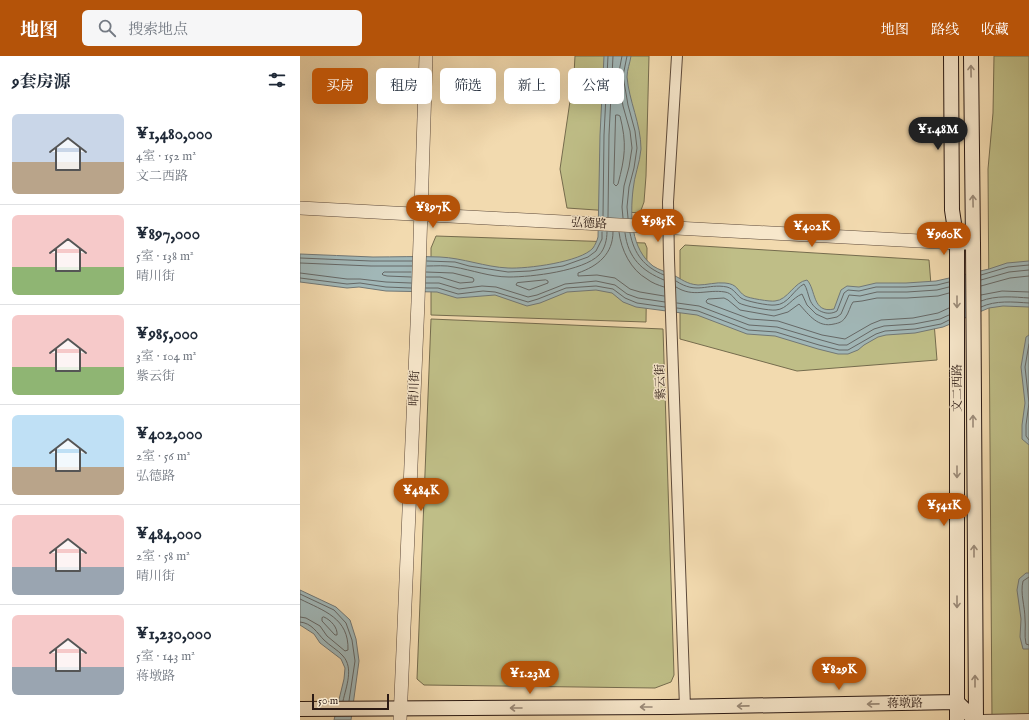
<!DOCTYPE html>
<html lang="zh">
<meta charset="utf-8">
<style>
body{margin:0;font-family:"IM FELL English","Noto Serif SC",serif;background:#f6f6f7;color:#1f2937;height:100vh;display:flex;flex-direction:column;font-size:15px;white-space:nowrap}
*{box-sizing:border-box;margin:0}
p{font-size:13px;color:#747a83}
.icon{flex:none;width:22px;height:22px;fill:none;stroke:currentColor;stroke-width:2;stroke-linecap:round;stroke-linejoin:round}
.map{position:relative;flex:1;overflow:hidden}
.sheet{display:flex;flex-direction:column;background:#fff;width:300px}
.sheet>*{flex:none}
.top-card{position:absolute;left:12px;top:12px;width:380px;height:36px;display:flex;gap:8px}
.scale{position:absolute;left:12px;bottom:10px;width:77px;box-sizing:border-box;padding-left:4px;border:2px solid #2b1a14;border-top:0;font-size:11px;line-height:14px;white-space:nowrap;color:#2b1a14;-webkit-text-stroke:3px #f7e7cb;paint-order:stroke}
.price{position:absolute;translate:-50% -34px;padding:0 9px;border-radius:14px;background:#b45309;color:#fff;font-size:13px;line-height:26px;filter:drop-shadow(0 1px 2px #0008)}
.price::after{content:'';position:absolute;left:50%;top:24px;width:12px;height:9px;margin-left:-6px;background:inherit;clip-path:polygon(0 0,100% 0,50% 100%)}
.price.current{background:#222;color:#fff}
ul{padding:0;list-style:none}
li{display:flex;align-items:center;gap:12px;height:100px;padding:0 12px}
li+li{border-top:1px solid #e0e1e3}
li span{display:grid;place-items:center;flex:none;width:112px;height:80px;border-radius:6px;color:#555}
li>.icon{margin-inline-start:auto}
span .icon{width:48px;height:48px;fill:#fffc;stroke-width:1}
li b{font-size:17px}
h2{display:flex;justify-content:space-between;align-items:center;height:48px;padding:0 12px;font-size:17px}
.pill{padding:0 14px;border-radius:6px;background:#fff;box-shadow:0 4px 16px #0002;font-size:14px;line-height:36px}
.pill.current{background:#b45309;color:#fff}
header{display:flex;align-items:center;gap:24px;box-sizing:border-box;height:56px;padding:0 20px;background:#b45309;color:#fff}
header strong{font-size:19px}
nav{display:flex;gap:22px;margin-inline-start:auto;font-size:14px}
.search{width:280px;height:36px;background:#f6f6f7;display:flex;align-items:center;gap:10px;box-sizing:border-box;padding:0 14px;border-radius:6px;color:#747a83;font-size:15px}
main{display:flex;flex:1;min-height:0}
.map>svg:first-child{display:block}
</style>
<header>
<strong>地图</strong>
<div class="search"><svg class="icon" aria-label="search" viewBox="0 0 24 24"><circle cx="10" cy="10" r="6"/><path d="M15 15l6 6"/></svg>搜索地点</div>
<nav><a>地图</a><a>路线</a><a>收藏</a></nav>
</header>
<main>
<section class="sheet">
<h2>9套房源<svg class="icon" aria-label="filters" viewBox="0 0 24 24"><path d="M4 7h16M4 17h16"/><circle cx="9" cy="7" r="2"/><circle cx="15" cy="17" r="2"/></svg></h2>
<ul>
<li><span style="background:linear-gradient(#c9d6e8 60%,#b9a48a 0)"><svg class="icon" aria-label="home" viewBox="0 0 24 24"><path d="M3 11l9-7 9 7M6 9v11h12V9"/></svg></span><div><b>¥1,480,000</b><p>4室 · 152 m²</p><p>文二西路</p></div></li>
<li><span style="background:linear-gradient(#f6c9c9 65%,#8fb573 0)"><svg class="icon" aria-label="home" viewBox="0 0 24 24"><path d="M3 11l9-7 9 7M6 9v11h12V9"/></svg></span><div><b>¥897,000</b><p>5室 · 138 m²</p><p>晴川街</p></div></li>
<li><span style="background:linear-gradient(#f6c9c9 65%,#8fb573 0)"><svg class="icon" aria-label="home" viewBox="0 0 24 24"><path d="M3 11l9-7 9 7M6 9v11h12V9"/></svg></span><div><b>¥985,000</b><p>3室 · 104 m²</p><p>紫云街</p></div></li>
<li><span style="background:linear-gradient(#bfe0f5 65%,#b9a48a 0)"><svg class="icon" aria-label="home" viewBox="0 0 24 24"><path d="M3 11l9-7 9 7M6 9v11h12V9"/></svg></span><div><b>¥402,000</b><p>2室 · 56 m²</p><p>弘德路</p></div></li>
<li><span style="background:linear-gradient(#f6c9c9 65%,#9aa5b1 0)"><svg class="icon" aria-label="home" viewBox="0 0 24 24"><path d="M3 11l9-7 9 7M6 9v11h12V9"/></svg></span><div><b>¥484,000</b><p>2室 · 58 m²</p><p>晴川街</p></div></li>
<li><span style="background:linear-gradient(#f6c9c9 65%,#9aa5b1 0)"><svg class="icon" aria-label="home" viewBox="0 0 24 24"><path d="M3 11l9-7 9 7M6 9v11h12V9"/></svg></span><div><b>¥1,230,000</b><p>5室 · 143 m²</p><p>蒋墩路</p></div></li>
</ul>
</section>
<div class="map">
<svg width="729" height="664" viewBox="0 0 729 664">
<rect width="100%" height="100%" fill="#f2daaf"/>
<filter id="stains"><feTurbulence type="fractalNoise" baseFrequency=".005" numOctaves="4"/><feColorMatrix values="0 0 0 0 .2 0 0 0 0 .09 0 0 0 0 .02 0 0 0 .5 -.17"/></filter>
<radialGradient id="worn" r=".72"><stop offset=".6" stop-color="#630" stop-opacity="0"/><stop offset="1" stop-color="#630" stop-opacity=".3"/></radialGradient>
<!-- green -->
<path fill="#bfbe87" stroke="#756c4e" d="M275 0H349L346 120 344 146 340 157 267 152 260 113 274 18Z
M694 0H729V664H692L688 113 693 57Z
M136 180 345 187 347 192 346 266 131 259V192Z
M385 189 629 204 637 304 497 315 380 283V194Z
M131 263 363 273 374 619 371 626 355 632 124 629 117 623Z"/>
<!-- water -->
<path fill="#a1b7b7" stroke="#727876" d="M304 0H331C330 7 327 14 327 21 329 45 341 68 341 93 340 107 334 120 333 134 330 160 331 193 353 210 359 214 367 216 373 219 382 223 386 228 398 229 407 229 416 226 425 227 438 228 437 235 445 240 448 242 471 246 475 245 488 244 494 226 507 224 516 233 512 258 534 253L541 234 547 230 559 231 576 227H606L636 225 689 213 707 207 729 205V251L703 250 689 252 643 271 615 277 586 279 578 281 564 289 558 294 548 298H538L518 293 475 280 447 278 397 259 336 251 323 246 312 237 296 234 267 236 240 247 227 250 195 239 157 242 137 236 86 235 59 231 47 232 0 226V198C24 199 49 200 73 201 95 201 117 200 140 201 163 202 185 211 208 212 227 213 281 206 293 192 295 189 297 185 298 181L300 79Z
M729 279V389L722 383V369L725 347 721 311 726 281Z
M726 517H729V593H723L720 581 721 563 717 534 719 523Z
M0 534 36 551 50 564 56 583 59 605 51 664H34L44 623 45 612 41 603 20 587 14 578 0 569Z"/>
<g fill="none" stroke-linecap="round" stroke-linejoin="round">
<!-- shore -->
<path stroke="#666866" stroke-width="1" d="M322 0 318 21 323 50 330 75 332 92 329 111 324 130 322 151 323 162
M327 0 323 20 328 49 335 75 337 92 334 112 329 131 327 151 328 162
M316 59H318L320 60C327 88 325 101 318 128L316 130 314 128Z
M303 161 304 79 308 0
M308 161 309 79 313 0
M313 176C313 198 298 210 278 217V220L297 219 315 222 330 233 340 236 364 240
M319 176C321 194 331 214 347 223 352 227 358 229 364 231
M325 177C328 202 342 215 364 224
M330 177C334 198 344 211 364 219
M0 202 71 205H112
M127 205 155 206 169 210 208 216 230 215 263 210 288 201 296 195 302 183V176
M0 207 71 210H112
M127 210C136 210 145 209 154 211 172 214 190 221 209 221 232 221 283 215 299 199 305 193 307 183 307 176
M0 217 47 223H60L86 226 111 227
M681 219 708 211 729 209
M111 221 87 220 83 219 82 218 84 216H111
M126 221H140L160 227 173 226 174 224 173 222 153 217 126 216
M0 222 47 228 60 227 86 231 111 232
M246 224 248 225V227L229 234 216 229 217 227Z
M681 224 709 216 729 214
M376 225C397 239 407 227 427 231 434 233 436 238 441 242 445 245 469 250 475 249 488 249 494 233 504 228 507 232 508 239 510 244 514 254 527 261 537 255L544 237 548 234 559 235 576 231H606L637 229 649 226
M126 227H139L159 233 182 230 196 231 228 241 237 239 265 228 296 225 315 229 327 238 338 242 365 246
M681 230 710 222 729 220
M376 231C393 242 407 233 425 236 432 237 434 243 439 247 444 250 470 255 476 254 487 253 492 242 502 238L507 249 516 258 527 263 537 261 541 258 549 239 560 240 577 236H607L637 234 649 231
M126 232H138L158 238 183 235 195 236 228 246 238 243 266 232 296 230 313 233 325 242 337 247 365 251
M649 237 638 240 607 242H577L562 245 553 246C550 250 549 257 545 262 542 266 539 267 534 268 518 272 509 259 499 248L488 256 474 260 440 254 428 244 424 242 408 243 406 245 407 247 450 263 478 265 522 279 545 283 571 268 581 264 613 262 638 257 649 252
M681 239 702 235 729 236
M681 245C696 239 714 241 729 242
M377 247 399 250 449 269 477 271 521 284 539 289H547L574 273 584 270 614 268 640 263 649 259
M681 251C696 244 713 246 729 247
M377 252 398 255 448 274 476 276 519 289 539 294H548L576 278 585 275 615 273 641 268 649 264
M729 288 725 311 729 347 726 369V380L729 384
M729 521 723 525C720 538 725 550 725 563 726 571 724 579 726 588L729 589
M0 538 34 554 46 567 52 584 55 605 49 645
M0 543C24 555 49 562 48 594L45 595 27 580 20 570 6 562 0 561
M24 561C31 564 38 572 37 579H35L22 565V562Z
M0 566C12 567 17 577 24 584 30 590 38 594 43 600 54 612 46 631 43 645"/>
<defs>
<path id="minor" d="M377 0 368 146 369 203 385 651
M683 664 729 663"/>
<path id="tertiary" d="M0 152 657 187H673
M100 664 118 246 126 0"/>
<path id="secondary" d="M651 0 652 154 657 187V664
M671 0 673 187 676 664
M0 653 369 651 657 646 675 664"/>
</defs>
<!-- minor casing -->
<use href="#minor" stroke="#5d4a3b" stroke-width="12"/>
<!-- tertiary casing -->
<use href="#tertiary" stroke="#5d4a3b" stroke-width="14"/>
<!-- secondary casing -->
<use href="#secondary" stroke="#2b1a14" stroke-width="16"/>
<!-- minor -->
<use href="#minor" stroke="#f7e7cb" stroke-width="10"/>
<!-- tertiary -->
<use href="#tertiary" stroke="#f7e7cb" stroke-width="13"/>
<!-- secondary -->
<use href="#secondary" stroke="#f7e7cb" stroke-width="14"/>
</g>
<!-- one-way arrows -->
<defs><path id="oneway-shaft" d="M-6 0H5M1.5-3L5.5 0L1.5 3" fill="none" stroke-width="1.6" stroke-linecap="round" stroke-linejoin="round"/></defs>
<g stroke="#9b8b79">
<use href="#oneway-shaft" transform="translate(671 15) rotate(-91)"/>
<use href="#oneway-shaft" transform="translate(673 145) rotate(-91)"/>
<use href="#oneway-shaft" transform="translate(657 246) rotate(90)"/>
<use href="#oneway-shaft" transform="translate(673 365) rotate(-90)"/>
<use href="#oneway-shaft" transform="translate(657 416) rotate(90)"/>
<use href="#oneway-shaft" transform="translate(674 495) rotate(-90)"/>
<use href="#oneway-shaft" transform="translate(657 546) rotate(90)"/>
<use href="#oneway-shaft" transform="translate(675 625) rotate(-90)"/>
<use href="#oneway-shaft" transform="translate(573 648) rotate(179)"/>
<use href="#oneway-shaft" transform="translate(443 650) rotate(179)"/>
<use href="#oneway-shaft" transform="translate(346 651) rotate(180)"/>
<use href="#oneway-shaft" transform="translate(216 652) rotate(180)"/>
</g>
<g text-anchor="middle" stroke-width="3" stroke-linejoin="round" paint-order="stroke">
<!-- street labels -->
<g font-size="12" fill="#2b1a14" stroke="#f7e7cb">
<text transform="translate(289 167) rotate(3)" y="4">弘德路</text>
<text transform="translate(360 326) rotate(-92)" y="4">紫云街</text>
<text transform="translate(114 332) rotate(-88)" y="4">晴川街</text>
<text transform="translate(657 332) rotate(-90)" y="4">文二西路</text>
<text transform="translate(605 647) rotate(-1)" y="4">蒋墩路</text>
</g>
</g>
<rect width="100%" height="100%" filter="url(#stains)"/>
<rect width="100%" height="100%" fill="url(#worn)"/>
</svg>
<div class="scale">50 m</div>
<b class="price current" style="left:638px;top:95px">¥1.48M</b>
<b class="price" style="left:133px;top:173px">¥897K</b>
<b class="price" style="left:358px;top:187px">¥985K</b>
<b class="price" style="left:512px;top:192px">¥402K</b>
<b class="price" style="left:644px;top:200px">¥960K</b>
<b class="price" style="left:121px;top:456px">¥484K</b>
<b class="price" style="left:644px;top:471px">¥541K</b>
<b class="price" style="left:539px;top:635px">¥829K</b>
<b class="price" style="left:230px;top:639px">¥1.23M</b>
<div class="top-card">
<a class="pill current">买房</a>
<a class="pill">租房</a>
<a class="pill">筛选</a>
<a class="pill">新上</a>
<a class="pill">公寓</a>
</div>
</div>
</main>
